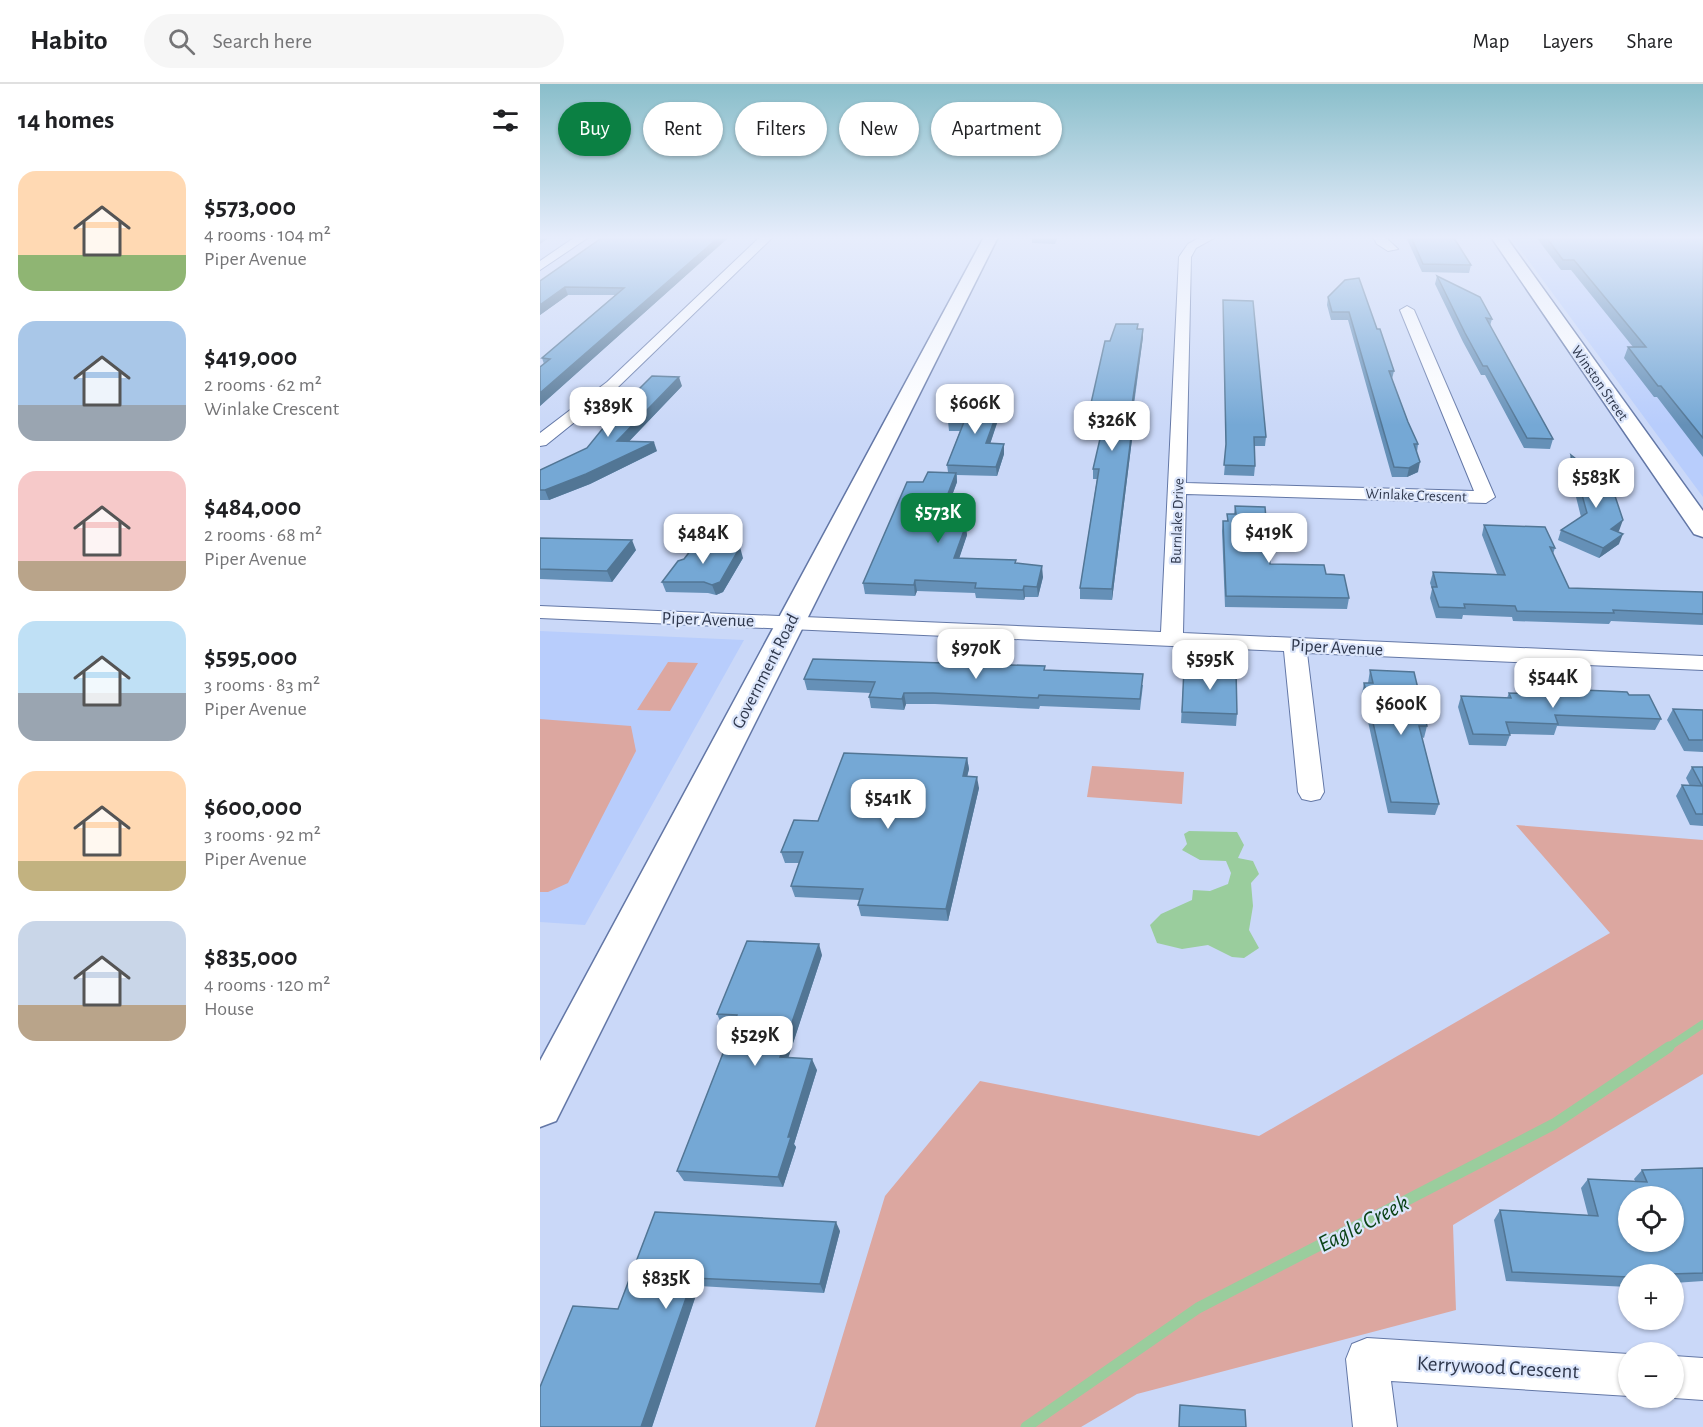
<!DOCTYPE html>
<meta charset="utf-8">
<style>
body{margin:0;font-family:"Alegreya Sans",sans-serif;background:#f6f6f6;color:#202124;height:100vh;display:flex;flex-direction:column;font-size:22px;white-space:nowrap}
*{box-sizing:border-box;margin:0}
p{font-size:20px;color:#757577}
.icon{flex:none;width:33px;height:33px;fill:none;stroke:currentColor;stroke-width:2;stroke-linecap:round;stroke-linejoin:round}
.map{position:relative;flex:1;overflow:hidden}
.side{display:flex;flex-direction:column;background:#fff;width:540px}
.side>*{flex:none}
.guide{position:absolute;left:18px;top:18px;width:570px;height:54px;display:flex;gap:12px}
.controls{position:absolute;left:1078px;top:1102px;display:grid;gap:12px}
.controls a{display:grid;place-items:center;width:66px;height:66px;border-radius:50%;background:#fff;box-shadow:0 2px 4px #0004;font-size:30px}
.price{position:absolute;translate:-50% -51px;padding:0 14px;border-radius:12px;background:#fff;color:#222;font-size:20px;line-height:39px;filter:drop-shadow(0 2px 3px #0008)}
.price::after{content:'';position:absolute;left:50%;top:36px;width:18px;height:14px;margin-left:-9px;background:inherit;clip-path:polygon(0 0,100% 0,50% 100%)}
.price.current{background:#0b8043;color:#fff}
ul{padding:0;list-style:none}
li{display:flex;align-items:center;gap:18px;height:150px;padding:0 18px}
li span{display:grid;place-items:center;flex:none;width:168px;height:120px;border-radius:18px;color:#555}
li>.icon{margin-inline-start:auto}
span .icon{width:72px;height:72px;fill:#fffc;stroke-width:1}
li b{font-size:26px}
h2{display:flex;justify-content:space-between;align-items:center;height:72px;padding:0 18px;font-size:26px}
.pill{padding:0 21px;border-radius:27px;background:#fff;box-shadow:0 2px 4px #0004;font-size:21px;line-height:54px}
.pill.current{background:#0b8043;color:#fff}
header{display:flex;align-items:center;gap:36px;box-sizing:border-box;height:84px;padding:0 30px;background:#fff;border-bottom:2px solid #e0e0e0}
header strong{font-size:28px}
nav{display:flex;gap:33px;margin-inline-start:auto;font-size:21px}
.search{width:420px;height:54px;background:#f6f6f6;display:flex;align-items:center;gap:15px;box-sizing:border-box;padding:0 21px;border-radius:33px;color:#757577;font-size:22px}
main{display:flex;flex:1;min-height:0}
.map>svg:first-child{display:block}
</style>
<header>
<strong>Habito</strong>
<div class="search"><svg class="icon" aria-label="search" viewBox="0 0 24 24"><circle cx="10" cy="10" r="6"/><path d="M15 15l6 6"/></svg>Search here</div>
<nav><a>Map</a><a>Layers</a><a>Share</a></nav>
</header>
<main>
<section class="side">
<h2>14 homes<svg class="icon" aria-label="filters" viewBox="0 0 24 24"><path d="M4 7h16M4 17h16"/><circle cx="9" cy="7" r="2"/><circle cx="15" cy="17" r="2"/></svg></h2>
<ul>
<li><span style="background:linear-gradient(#ffd9b3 70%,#8fb573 0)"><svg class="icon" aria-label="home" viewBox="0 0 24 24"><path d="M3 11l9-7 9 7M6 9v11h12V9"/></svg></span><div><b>$573,000</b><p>4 rooms · 104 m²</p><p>Piper Avenue</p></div></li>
<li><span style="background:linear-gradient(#a9c7e8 70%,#9aa5b1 0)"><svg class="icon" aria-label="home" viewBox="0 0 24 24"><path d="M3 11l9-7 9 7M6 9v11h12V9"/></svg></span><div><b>$419,000</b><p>2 rooms · 62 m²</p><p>Winlake Crescent</p></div></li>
<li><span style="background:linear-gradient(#f6c9c9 75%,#b9a48a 0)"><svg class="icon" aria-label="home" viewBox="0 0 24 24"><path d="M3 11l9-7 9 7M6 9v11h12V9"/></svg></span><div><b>$484,000</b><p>2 rooms · 68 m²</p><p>Piper Avenue</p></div></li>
<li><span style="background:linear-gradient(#bfe0f5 60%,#9aa5b1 0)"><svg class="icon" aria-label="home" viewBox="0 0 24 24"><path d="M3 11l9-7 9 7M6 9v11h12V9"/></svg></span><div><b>$595,000</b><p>3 rooms · 83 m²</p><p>Piper Avenue</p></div></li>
<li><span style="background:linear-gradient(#ffd9b3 75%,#c2b280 0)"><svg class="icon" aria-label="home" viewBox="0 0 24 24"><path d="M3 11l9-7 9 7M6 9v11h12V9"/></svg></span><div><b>$600,000</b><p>3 rooms · 92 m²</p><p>Piper Avenue</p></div></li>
<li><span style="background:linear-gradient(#c9d6e8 70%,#b9a48a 0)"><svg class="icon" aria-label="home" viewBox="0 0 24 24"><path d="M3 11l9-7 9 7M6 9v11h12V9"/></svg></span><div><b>$835,000</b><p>4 rooms · 120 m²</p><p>House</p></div></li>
</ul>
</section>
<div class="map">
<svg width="1163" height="1343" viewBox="0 0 1163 1343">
<rect width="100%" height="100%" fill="#cad8f8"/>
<!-- built -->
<path fill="#b8cdfc" d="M971 153H1163V413Z
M0 547 204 556 45 841 0 838Z"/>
<!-- green -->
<path fill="#dca7a0" d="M128 578 158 579 130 627 97 626Z
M0 635 91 642 96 667 28 799 8 808H0Z
M552 682 644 688 642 720 547 713Z
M976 741 1163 756V990L913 1141 916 1226 597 1310 541 1343H275L345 1112 440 997 719 1052 1070 849Z"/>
<!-- water -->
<path fill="#9acd9d" d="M649 747 697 748 704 761 698 774 713 777 719 790 711 799 713 822 709 846 719 864 704 874 692 873 668 861 642 865 617 859 610 841 621 830 652 816 653 806 670 807 688 800 691 789 686 777 660 776 642 766 647 760 644 750Z"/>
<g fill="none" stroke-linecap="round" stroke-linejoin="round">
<!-- stream-far1 -->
<path stroke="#9acd9d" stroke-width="8" d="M1127 964 1163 940"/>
<!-- stream -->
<path stroke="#9acd9d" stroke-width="11" d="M486 1343 658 1224 1014 1040 1129 963"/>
<defs>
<path id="minor" d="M35 153H49L0 186V177Z
M220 153H233L77 304 6 361 0 362V349L67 298Z
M661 153H676L656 164 651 173 646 399 934 407 860 226 867 222 874 226 955 413 946 419 646 410 643 549 1163 572V586L767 569 784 708 780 715 771 717 762 715 758 708 744 567 0 534V522L621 548 639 173 648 160Z
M833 153H845L858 165 848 167 837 160Z
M827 1254 1089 1270V1312L851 1297 857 1343H813L806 1275 812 1260Z
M1134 1272 1163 1274V1316L1134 1314Z"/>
<path id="tertiary" d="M444 153H458L16 1037 0 1043V977Z
M951 153H966L1163 427V453L1154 450Z"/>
</defs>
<!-- minor casing -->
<use href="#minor" stroke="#6377a6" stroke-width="2"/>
<!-- tertiary casing -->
<use href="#tertiary" stroke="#6377a6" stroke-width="3"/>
<!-- minor -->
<use href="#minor" fill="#fff" fill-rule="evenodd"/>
<!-- tertiary -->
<use href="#tertiary" fill="#fff" fill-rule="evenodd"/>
</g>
<!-- wall -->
<path fill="#6590b7" d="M63 153H189L0 322 4 280 2 274 75 211H28L0 231V197Z
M492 153H518L515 160 492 159Z
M866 153H900L931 181 929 189 882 188Z
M996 153H1163V373L1117 313H1114L1084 274 1088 263H1093L1031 186H1021Z
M897 192 952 235 950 242 1013 355 1010 365 984 364 945 291H941L923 258 895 200Z
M788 213 837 245 854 287 852 295 868 338 878 360 877 368 878 388 867 393H852L808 236H791L787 221Z
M683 216 726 353 725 362H714L715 382 714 392 684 391 686 368Z
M598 245H603V253L594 321 595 331 572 516 540 515V504L557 395H553V385L564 338H549V328L570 257Z
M142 302 89 357 117 367 50 400 9 416H0V386L47 364Z
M461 318V327L450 360H464V370L457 392 417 391V398L409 420 428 431 424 441 427 451 419 474 476 476V480L503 493 498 513H485L484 516 436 514 435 509 377 507 375 512 325 510 323 499 408 388 407 381 420 347H409L408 337Z
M1031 371 1079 447H1078L1079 460 1059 474 1018 456 1021 446 1041 433 1028 381Z
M695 422 730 480 786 490 809 514 807 525 685 523 682 447 683 437H687V430H694Z
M944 441 1015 464 1013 470 1029 504 1163 508V541L1071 537 1069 540 973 537 972 533 923 531 922 535 896 534 890 514 892 505 890 499 893 488 957 490 942 451Z
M0 454 96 466 72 498 0 495Z
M203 474 183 508 176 511 168 509 126 508 122 498Z
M505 582V586L603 601 600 626 500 622 499 625 395 620H366L364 626 331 624 329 613 331 609 267 606 264 595Z
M644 584 697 630 696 642 641 639Z
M830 586 887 642 884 654 882 653 899 720 895 731 848 729 822 610 824 599H828Z
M1043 606 1089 611 1121 635 1115 646 1017 642 1014 651 970 650V651L966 662 929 661 918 623 921 612 967 614 969 609 1026 611 1027 608 1042 609Z
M1133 625 1163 626V668L1144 667 1127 636Z
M427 674 429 685 427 693 439 704 408 837 321 832 318 821 320 816 255 813 251 802 259 779H245L241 768 278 737Z
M1152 683H1163V742L1150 741 1136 712 1142 701 1150 702 1146 694Z
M282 871 248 974 277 986 254 1060 256 1063 243 1103 144 1097 137 1087 194 941H182L177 930Z
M1163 1084V1197L1134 1199V1191H1089V1203L966 1197 954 1136 960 1126 1048 1131 1041 1104 1048 1095 1095 1097 1094 1095 1102 1086Z
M115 1128 300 1147 284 1209 159 1202 112 1343H0L78 1225Z"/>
<!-- shaded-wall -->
<path fill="#527695" d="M0 153H10L0 160Z
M179 153H189L0 322V309Z
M25 203 28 211 0 231V221Z
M603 245V253L592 331V321Z
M139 293 142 302 81 366 77 357Z
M461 318V327L447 369 446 359Z
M595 321V331L572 516V505Z
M114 358 117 367 50 400 9 416 5 406Z
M464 360V370L457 392 456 383Z
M880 378 878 388 867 393 869 384Z
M416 389 417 398 405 430 404 420Z
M427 421 428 431 422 446 421 436Z
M1083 436 1079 447 1067 455 1071 445Z
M426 441 427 451 416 484 414 474Z
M1083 450 1079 460 1059 474 1063 464Z
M92 456 96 466 72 498 67 487Z
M200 463 203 474 183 508 176 511 172 501Z
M502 482 503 493 498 513 497 503Z
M375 496 377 507 375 512 374 501Z
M484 502 485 513 484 516 483 506Z
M364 609 366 620 364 626 362 615Z
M427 674 429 685 424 704 423 692Z
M437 693 439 704 408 837 406 825Z
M279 860 282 871 245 984 240 973Z
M272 975 277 986 254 1060 256 1063 243 1103 238 1093 248 1053Z
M296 1138 300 1147 284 1209 280 1200Z
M153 1194 159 1202 112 1343H101Z"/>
<!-- building -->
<path fill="#75a8d5" stroke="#527695" stroke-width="1.5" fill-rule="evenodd" d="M63 153H179L0 309V283L10 275 2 274 84 204 25 203 0 221V197Z
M871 153H900L901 154H914L931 181 883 180Z
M1006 153H1163V354L1121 302H1118L1088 263H1106L1034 176H1023Z
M897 192 940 213 952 235 946 234 1013 355 987 354 947 282H943L925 249Z
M819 194 837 245H840L854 287H849L868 338 878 360H874L880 378 869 384 854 383 809 228H792L788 213 805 196Z
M683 216 713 217 726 353H714L715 382 684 381 686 360Z
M576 240H598L597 245H603L592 321H595L572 505 540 504 559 385H553L566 329 549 328 565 257H570Z
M112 292 139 293 77 357 114 358 46 390 5 406H0V386L47 364 77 327Z
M417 317 461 318 446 359 464 360 456 383 407 381 424 338 408 337Z
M1031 371 1072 403 1083 436 1071 445 1083 450 1063 464 1021 446 1047 429Z
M388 388 416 389 404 420 427 421 421 436V441H426L414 474 476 476 475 479 502 482 497 503 484 502 483 506 435 504 436 499 375 496 374 501 323 499 367 398H383Z
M695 422 725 423 730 480 784 481 786 490 804 491 809 514 686 512 683 437H688L687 430H696Z
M944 441 1005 443 1015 464 1010 463 1029 504 1163 508V530L1073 526 1074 529 977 527 975 522 924 520 925 524 899 523 892 503H897L893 488 965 491Z
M0 454 92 456 67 487 0 485Z
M154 462 200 463 180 498 172 501 164 498H122L138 477 144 475Z
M273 575 505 582 504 586 603 590 600 615 499 611 498 614 393 609H364L362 615 329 613 335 598 264 595Z
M644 584 696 586 697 630 642 628Z
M830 586 874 588 887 642H879L899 720 851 718 824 599H833Z
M1043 606 1087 608 1089 611H1109L1121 635 1015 631 1018 640 966 638 970 651 933 650 921 612 971 614 969 609 1027 611V608L1044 609Z
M1133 625 1163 626V656H1149Z
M304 669 427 674 423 692 437 693 406 825 318 821 323 805 251 802 263 768H241L254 736 278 737Z
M1152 683H1163V730H1156L1142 701 1162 702Z
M207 857 279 860 240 973 272 975 248 1053H251L238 1093 137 1087 194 941 197 931 177 930Z
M1163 1084V1189L1130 1190V1191H1089V1193L972 1188 960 1126 1058 1132 1048 1095 1107 1098 1102 1086ZM1089 1113H1134V1158H1089Z
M115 1128 296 1138 280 1200 153 1194 101 1343H0V1303L33 1222 78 1225Z
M640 1321 705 1326 706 1343H639Z"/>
<!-- sky -->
<linearGradient id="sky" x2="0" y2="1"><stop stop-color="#89beca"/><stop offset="0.45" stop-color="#e7edfc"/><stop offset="1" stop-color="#e7edfc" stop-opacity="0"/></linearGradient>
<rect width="1163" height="341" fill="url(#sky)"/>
<g text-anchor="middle" stroke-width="4.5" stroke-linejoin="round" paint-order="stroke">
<!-- far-street labels -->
<g font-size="15" fill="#2f384d" stroke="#dce6fb">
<text transform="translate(1060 299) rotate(55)" y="5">Winston Street</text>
<text transform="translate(876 411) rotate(2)" y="5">Winlake Crescent</text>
<text transform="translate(637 437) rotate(-88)" y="5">Burnlake Drive</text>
</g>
<!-- street labels -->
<g font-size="18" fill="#2f384d" stroke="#dce6fb">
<text transform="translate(168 535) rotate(2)" y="6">Piper Avenue</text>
<text transform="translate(797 563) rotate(3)" y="6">Piper Avenue</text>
<text transform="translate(225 587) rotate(-63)" y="6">Government Road</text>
</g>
<!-- near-street labels -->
<g font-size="21" fill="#2f384d" stroke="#dce6fb">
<text transform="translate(958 1283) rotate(3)" y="7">Kerrywood Crescent</text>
</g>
<!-- near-water labels -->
<g font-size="24" font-style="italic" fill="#0c4417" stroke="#dce6fb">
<text transform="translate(823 1139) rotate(-27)" y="8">Eagle Creek</text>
</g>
</g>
</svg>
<div class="controls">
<a><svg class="icon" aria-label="locate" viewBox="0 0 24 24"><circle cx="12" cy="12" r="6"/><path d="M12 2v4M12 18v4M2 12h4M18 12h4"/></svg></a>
<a>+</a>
<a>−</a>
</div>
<b class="price" style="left:435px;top:351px">$606K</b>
<b class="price" style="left:68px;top:354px">$389K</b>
<b class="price" style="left:572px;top:368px">$326K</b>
<b class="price" style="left:1056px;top:425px">$583K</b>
<b class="price current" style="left:398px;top:460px">$573K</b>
<b class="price" style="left:729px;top:480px">$419K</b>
<b class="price" style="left:163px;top:481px">$484K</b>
<b class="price" style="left:436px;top:596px">$970K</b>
<b class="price" style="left:670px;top:607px">$595K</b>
<b class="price" style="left:1013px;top:625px">$544K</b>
<b class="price" style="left:861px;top:652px">$600K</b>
<b class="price" style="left:348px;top:746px">$541K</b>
<b class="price" style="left:215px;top:983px">$529K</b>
<b class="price" style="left:126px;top:1226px">$835K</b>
<div class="guide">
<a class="pill current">Buy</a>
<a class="pill">Rent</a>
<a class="pill">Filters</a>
<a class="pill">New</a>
<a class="pill">Apartment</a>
</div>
</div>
</main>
